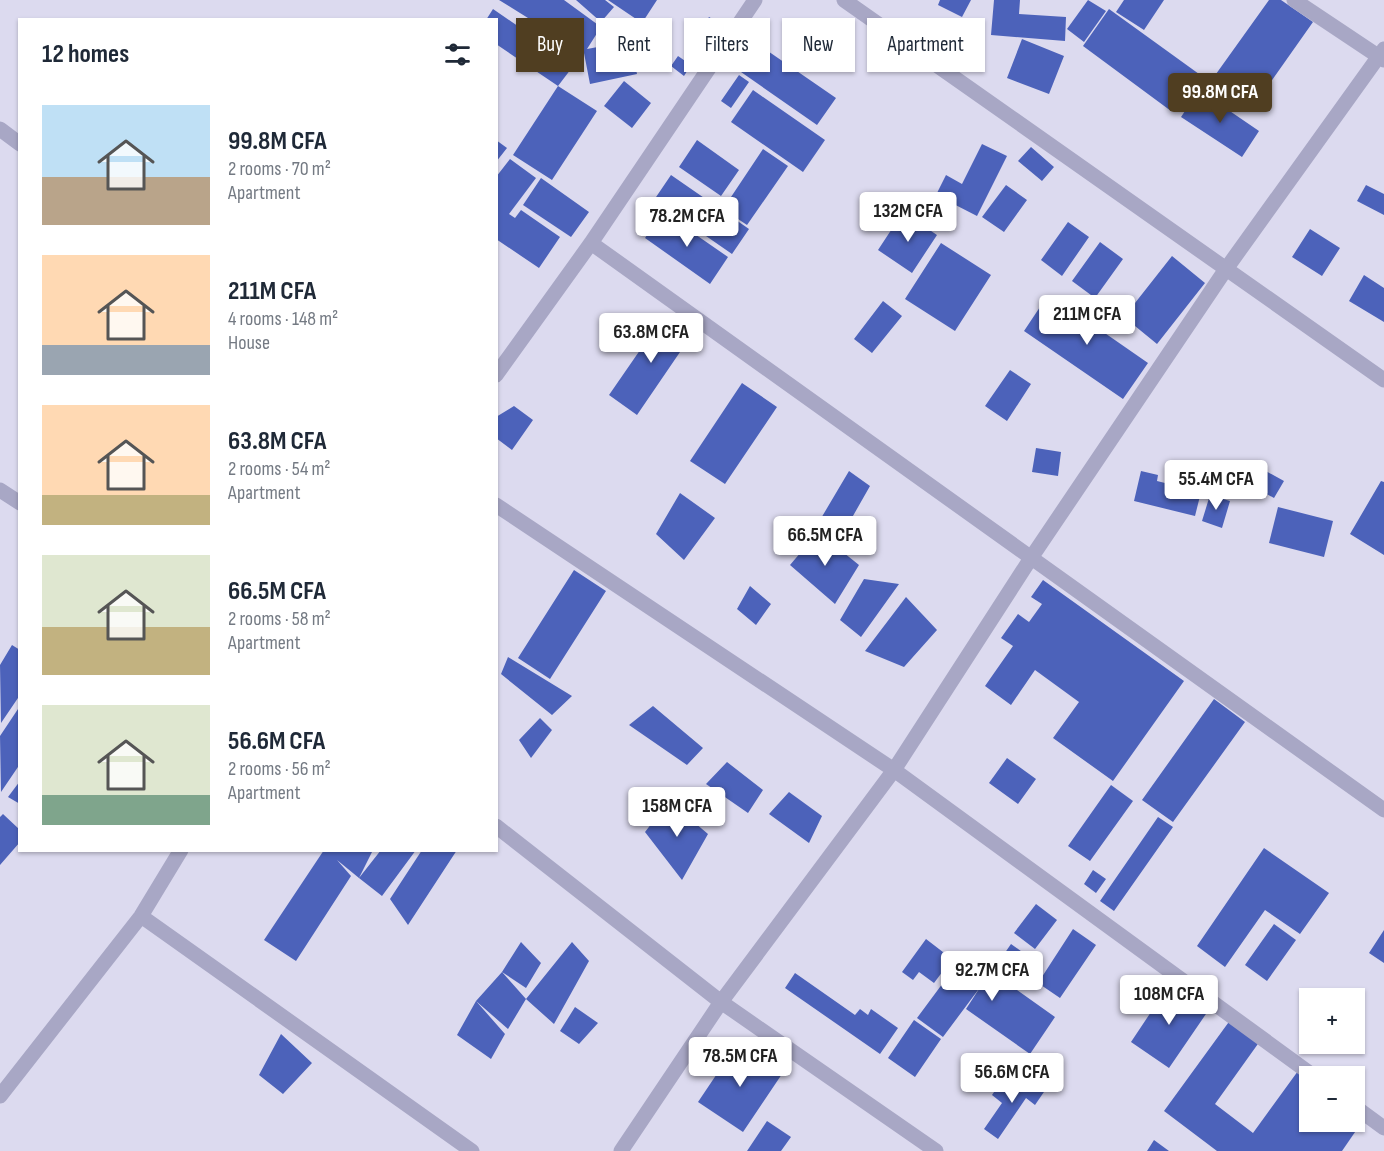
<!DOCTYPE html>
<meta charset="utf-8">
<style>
body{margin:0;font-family:"Sofia Sans Condensed",sans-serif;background:#f2f2f3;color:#1f2937;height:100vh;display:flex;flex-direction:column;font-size:22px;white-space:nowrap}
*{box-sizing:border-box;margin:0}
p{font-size:20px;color:#747a83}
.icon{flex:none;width:33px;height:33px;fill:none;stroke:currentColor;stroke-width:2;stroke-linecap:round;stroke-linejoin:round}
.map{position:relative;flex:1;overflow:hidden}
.details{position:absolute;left:18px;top:18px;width:480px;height:834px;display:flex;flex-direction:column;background:#fff;border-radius:0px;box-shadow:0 2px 4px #0004}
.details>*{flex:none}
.hud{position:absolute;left:516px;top:18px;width:570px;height:54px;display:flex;gap:12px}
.tools{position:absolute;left:1299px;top:988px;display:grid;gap:12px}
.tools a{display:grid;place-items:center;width:66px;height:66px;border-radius:0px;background:#fff;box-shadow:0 2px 4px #0004;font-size:30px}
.price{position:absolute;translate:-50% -51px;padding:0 14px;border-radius:6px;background:#fff;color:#222;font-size:20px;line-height:39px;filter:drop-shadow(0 2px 3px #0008)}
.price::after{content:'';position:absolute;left:50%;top:36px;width:18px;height:14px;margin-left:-9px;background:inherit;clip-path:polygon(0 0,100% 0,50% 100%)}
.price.selected{background:#503e21;color:#fff}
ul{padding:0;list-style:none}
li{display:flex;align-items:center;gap:18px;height:150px;padding:0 24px}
li span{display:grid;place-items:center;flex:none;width:168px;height:120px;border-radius:0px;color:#555}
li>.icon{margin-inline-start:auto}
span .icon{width:72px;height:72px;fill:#fffc;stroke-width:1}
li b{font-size:26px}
h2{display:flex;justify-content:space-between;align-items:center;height:72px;padding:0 24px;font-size:26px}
.tag{padding:0 21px;border-radius:0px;background:#fff;box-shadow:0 2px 4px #0004;font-size:21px;line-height:54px}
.tag.selected{background:#503e21;color:#fff}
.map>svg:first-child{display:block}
</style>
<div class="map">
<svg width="1384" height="1151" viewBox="0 0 1384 1151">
<rect width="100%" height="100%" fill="#dcdaef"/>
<!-- building -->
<path fill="#4c62ba" d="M499 0H564L601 27 587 49 630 41 637 74 590 84 584 53Z
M576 0H605L614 7 601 22Z
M608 0H657L642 23Z
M940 0H971L962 17 938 5Z
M994 0H1020L1019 14 1066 17 1065 41 991 35Z
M1088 0 1106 11 1084 42 1067 29Z
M1124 0H1164L1144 30 1116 12Z
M1269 0H1281L1313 22 1251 110 1211 81Z
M493 9 574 65 558 86 496 44V20H486Z
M1109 9 1199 74 1171 111 1083 46Z
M709 17 721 24 703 51 692 43Z
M1022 39 1064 56 1049 94 1007 78Z
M759 45 836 98 817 125 741 72Z
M678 56 691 65 684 76 671 66Z
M739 75 749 82 731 108 721 101Z
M624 81 651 103 632 128 604 106Z
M558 86 597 111 552 180 513 155Z
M753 90 825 140 803 172 731 122Z
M1199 90 1259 131 1242 157 1181 117Z
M496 140 507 148 496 162Z
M697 140 739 170 721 196 679 167Z
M982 144 1007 156 977 216 936 195 946 175 962 184Z
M1031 147 1054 167 1042 181 1018 161Z
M763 149 788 166 747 225 723 209Z
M510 159 536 178 509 214 515 218 521 210 560 237 539 268 496 239V177Z
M671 175 749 229 732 254 654 200Z
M541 178 589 212 571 237 523 205Z
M1006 185 1027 200 1004 232 982 217Z
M1366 185 1384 194V215L1357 201Z
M663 212 728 257 710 284 645 238Z
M903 212 937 235 912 273 878 250Z
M1068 222 1089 237 1062 276 1041 260Z
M1310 229 1340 248 1322 276 1292 257Z
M1100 242 1123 259 1095 298 1072 281Z
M941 243 991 275 955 331 905 299Z
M1172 256 1205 283 1157 344 1124 317Z
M1364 275 1384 288V322L1349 301Z
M1046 298 1074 316 1084 302 1106 317 1099 329 1148 363 1123 399 1024 331Z
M883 301 902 316 872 353 854 339Z
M665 314 693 333 637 415 609 395Z
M1010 370 1031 384 1007 421 985 406Z
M742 383 777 407 725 484 690 461Z
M514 406 533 420 512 450 496 438V417Z
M1036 448 1061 452 1058 476 1032 472Z
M1264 470 1284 481 1274 498 1254 487Z
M849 471 870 486 841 537 820 520Z
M1141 471 1158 475 1157 481 1201 492 1195 516 1134 501Z
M1381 481 1384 482V555L1350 534Z
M680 493 715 518 684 560 656 534Z
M1210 495 1230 501 1222 528 1202 521Z
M1278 507 1333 521 1324 557 1269 543Z
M818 532 859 565 835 604 790 565Z
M574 570 606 591 550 679 518 658Z
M864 579 899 584 861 637 840 620Z
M1043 580 1184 681 1113 781 1053 738 1079 702 1035 670 1011 705 985 686 1013 646 1001 638 1018 614 1029 622 1042 604 1031 597Z
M750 586 771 604 756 625 737 609Z
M906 597 937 630 904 667 865 651Z
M12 645 20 650V695L1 723 0 665Z
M508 657 572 696 552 715 501 674Z
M1214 699 1245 722 1173 822 1142 800Z
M20 706V764L1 792 0 736Z
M653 706 703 748 687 765 629 725Z
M540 718 552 730 531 758 519 740Z
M1007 758 1036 779 1018 804 989 783Z
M727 762 763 790 748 813 706 784Z
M20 781V804L8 797Z
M1111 785 1133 801 1090 861 1068 846Z
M789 792 822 816 809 843 769 814Z
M669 801 708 834 682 880 645 832Z
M3 814 20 830V842L0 865V817Z
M1158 817 1173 827 1114 911 1100 901Z
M1264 848 1329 893 1300 934 1265 910 1225 967 1197 946Z
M324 850H373L359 878 337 860 351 876 296 961 264 940Z
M381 850H416L382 896 359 878Z
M422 850H457L408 925 390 899Z
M1093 870 1106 879 1096 893 1084 884Z
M1036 904 1057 920 1035 949 1014 933Z
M1274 924 1296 940 1267 981 1245 965Z
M1073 929 1096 945 1060 998 1038 983Z
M1384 930V963L1369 953Z
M926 939 952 959 934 983 919 972 913 980 902 972Z
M521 942 541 963 526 988 502 972 526 999 508 1029 476 1001 505 1034 491 1059 457 1035 476 1001 502 972Z
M572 942 589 961 554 1024 526 999Z
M1011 944 1036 962 1017 990 1055 1017 1030 1054 966 1009 981 986 943 1037 917 1018 957 964 984 983Z
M795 973 855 1015 860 1009 868 1015 871 1009 898 1028 880 1054 785 988Z
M1169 985 1208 1011 1169 1068 1131 1042Z
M575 1007 598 1023 579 1044 560 1031Z
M1231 1019 1260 1041 1215 1104 1253 1133 1298 1071 1310 1080V1122H1354V1112L1364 1119 1342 1151H1217L1164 1111Z
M914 1020 941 1039 915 1077 888 1058Z
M281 1034 312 1063 283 1094 259 1075Z
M737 1044 782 1074 743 1132 698 1102Z
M1030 1078 1046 1089 1035 1105 1026 1098 998 1139 984 1129 1002 1103 992 1095 1003 1079 1021 1091Z
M767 1121 791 1137 781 1151H747Z
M1154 1140 1169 1151H1147Z"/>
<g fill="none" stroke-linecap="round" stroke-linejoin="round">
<!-- minor -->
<path stroke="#a8a7c5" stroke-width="15" d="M844 0 1384 380
M1294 0 1384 60
M0 129 20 144
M591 243 1384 810
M496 375 591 243 755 0
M0 490 20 503
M496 505 894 770 1315 1077
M496 826 721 1002 936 1151
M141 916 472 1151
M0 1096 141 916 181 850
M1354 1106 1384 1128
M621 1151 721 1002 894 770 1031 558 1226 269 1384 49"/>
</g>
</svg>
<div class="tools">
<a>+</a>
<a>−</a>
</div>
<b class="price selected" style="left:1220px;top:124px">99.8M CFA</b>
<b class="price" style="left:908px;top:243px">132M CFA</b>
<b class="price" style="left:687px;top:248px">78.2M CFA</b>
<b class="price" style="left:1087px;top:346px">211M CFA</b>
<b class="price" style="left:651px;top:364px">63.8M CFA</b>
<b class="price" style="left:1216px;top:511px">55.4M CFA</b>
<b class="price" style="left:825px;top:567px">66.5M CFA</b>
<b class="price" style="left:677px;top:838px">158M CFA</b>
<b class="price" style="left:992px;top:1002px">92.7M CFA</b>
<b class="price" style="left:1169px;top:1026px">108M CFA</b>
<b class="price" style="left:740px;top:1088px">78.5M CFA</b>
<b class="price" style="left:1012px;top:1104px">56.6M CFA</b>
<div class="hud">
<a class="tag selected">Buy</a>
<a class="tag">Rent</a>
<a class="tag">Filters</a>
<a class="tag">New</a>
<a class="tag">Apartment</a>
</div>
<section class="details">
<h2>12 homes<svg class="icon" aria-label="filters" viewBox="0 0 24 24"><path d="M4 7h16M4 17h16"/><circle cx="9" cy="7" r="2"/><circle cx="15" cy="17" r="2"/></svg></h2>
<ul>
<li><span style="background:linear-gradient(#bfe0f5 60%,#b9a48a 0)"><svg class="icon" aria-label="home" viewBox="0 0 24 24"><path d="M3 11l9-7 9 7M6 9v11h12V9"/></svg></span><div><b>99.8M CFA</b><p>2 rooms · 70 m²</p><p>Apartment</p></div></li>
<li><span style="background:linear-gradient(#ffd9b3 75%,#9aa5b1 0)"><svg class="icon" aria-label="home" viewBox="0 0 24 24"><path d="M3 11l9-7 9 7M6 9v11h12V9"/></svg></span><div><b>211M CFA</b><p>4 rooms · 148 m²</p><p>House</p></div></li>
<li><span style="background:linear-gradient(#ffd9b3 75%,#c2b280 0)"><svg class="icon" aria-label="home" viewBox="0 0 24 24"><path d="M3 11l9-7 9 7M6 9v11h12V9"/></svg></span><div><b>63.8M CFA</b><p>2 rooms · 54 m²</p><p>Apartment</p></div></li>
<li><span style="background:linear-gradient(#dfe7d0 60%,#c2b280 0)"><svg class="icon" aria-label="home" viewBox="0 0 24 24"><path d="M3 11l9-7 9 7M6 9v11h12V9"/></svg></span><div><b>66.5M CFA</b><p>2 rooms · 58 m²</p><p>Apartment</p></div></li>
<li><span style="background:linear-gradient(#dfe7d0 75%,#7fa58c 0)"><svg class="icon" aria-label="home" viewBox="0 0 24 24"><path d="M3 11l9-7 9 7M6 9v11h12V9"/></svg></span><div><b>56.6M CFA</b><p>2 rooms · 56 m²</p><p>Apartment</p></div></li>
</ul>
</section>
</div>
